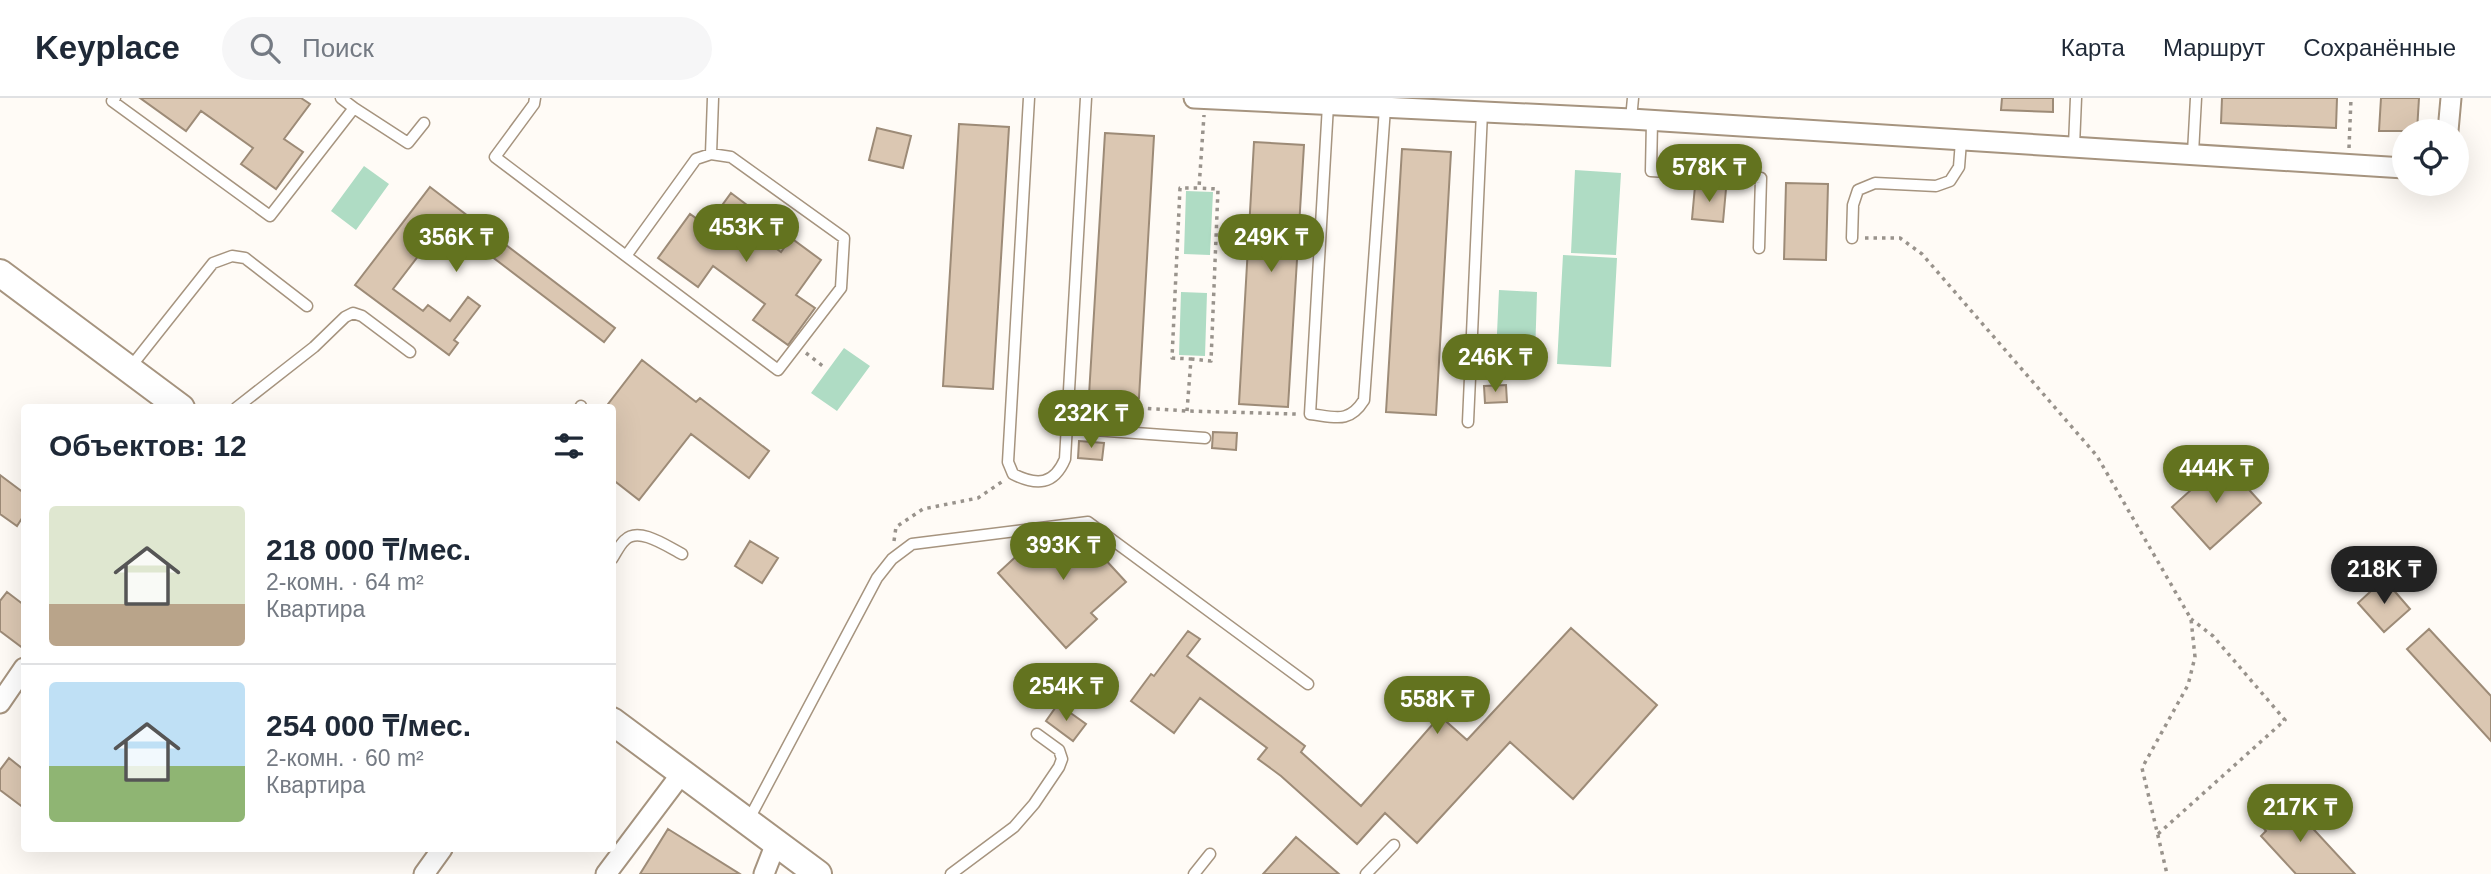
<!DOCTYPE html>
<html lang="ru">
<meta charset="utf-8">
<style>
body{margin:0;font-family:Helvetica,sans-serif;background:#f6f6f7;color:#1f2937;height:100vh;display:flex;flex-direction:column;font-size:26px;white-space:nowrap}
*{box-sizing:border-box;margin:0}
p{font-size:23px;color:#747a83}
.icon{flex:none;width:38px;height:38px;fill:none;stroke:currentColor;stroke-width:2;stroke-linecap:round;stroke-linejoin:round}
.map{position:relative;flex:1;overflow:hidden}
.details{position:absolute;left:21px;top:306px;width:595px;height:448px;display:flex;flex-direction:column;background:#fff;border-radius:7px;box-shadow:0 7px 28px #0002}
.details>*{flex:none}
.tools{position:absolute;left:2392px;top:21px;display:grid;gap:14px}
.tools a{display:grid;place-items:center;width:77px;height:77px;border-radius:50%;background:#fff;box-shadow:0 7px 28px #0002;font-size:35px}
.price{position:absolute;translate:-50% -60px;padding:0 16px;border-radius:24px;background:#63731f;color:#fff;font-size:23px;line-height:46px;filter:drop-shadow(0 2px 4px #0008)}
.price::after{content:'';position:absolute;left:50%;top:42px;width:21px;height:16px;margin-left:-10px;background:inherit;clip-path:polygon(0 0,100% 0,50% 100%)}
.price.active{background:#222;color:#fff}
ul{padding:0;list-style:none}
li{display:flex;align-items:center;gap:21px;height:175px;padding:0 28px}
li+li{border-top:2px solid #e0e1e3}
li span{display:grid;place-items:center;flex:none;width:196px;height:140px;border-radius:7px;color:#555}
li>.icon{margin-inline-start:auto}
span .icon{width:84px;height:84px;fill:#fffc;stroke-width:1}
li b{font-size:30px}
h2{display:flex;justify-content:space-between;align-items:center;height:84px;padding:0 28px;font-size:30px}
header{display:flex;align-items:center;gap:42px;box-sizing:border-box;height:98px;padding:0 35px;background:#fff;border-bottom:2px solid #e0e1e3}
header strong{font-size:33px}
nav{display:flex;gap:38px;margin-inline-start:auto;font-size:24px}
.search{width:490px;height:63px;background:#f6f6f7;display:flex;align-items:center;gap:18px;box-sizing:border-box;padding:0 24px;border-radius:38px;color:#747a83;font-size:26px}
.map>svg:first-child{display:block}
</style>
<header>
<strong>Keyplace</strong>
<div class="search"><svg class="icon" aria-label="search" viewBox="0 0 24 24"><circle cx="10" cy="10" r="6"/><path d="M15 15l6 6"/></svg>Поиск</div>
<nav><a>Карта</a><a>Маршрут</a><a>Сохранённые</a></nav>
</header>
<div class="map">
<svg width="2491" height="776" viewBox="0 0 2491 776">
<rect width="100%" height="100%" fill="#fffbf6"/>
<!-- green -->
<path fill="#afdcc4" d="M364 68 389 86 356 132 331 113Z
M1575 72 1621 75 1616 157 1571 155Z
M1186 93 1213 94 1210 157 1184 156Z
M1563 157 1617 160 1611 269 1557 266Z
M1499 192 1537 194 1535 258 1496 257Z
M1181 194 1207 195 1205 258 1179 257Z
M844 250 870 268 837 313 811 295Z"/>
<!-- building -->
<path fill="#dbc7b2" stroke="#9d8b77" stroke-width="2" d="M140 0H301L310 6 284 41 303 54 276 91 241 66 253 50 201 13 186 33Z
M2002 0H2053V14L2001 12Z
M2222 0H2337L2336 30 2221 25Z
M2381 0H2419L2417 33H2379Z
M959 26 1009 29 993 291 943 288Z
M877 30 911 38 903 70 869 62Z
M1105 35 1154 38 1139 300 1089 297Z
M1254 44 1304 47 1288 309 1239 306Z
M1402 51 1451 54 1436 317 1386 314Z
M1786 85 1828 86 1826 162 1784 161Z
M1695 88 1726 91 1723 124 1692 121Z
M430 89 615 230 604 244 445 123 393 191 423 213 428 207 450 223 468 199 480 208 454 242 458 245 449 257 355 187Z
M731 95 763 119 753 133 781 154 791 140 821 162 796 197 815 210 788 247 753 222 765 206 713 168 698 189 658 160 690 116 707 128Z
M642 262 696 304 700 300 769 353 749 380 691 336 639 402 612 381V310H605Z
M1506 287 1507 304 1485 305 1484 288Z
M1213 334 1237 335 1236 352 1212 350Z
M1079 343 1104 345 1102 362 1078 360Z
M2223 363 2261 405 2210 451 2172 409Z
M0 377 24 395V417L17 428 0 416Z
M1079 433 1126 484 1091 515 1097 521 1066 550 998 475 1034 442 1036 444 1043 437Z
M750 443 778 460 762 485 735 468Z
M2384 481 2410 511 2384 534 2358 505Z
M7 494 24 507V551L0 533V503Z
M1571 530 1657 607 1573 701 1510 644 1417 745 1385 715 1357 746 1281 678 1258 661 1267 650 1200 600 1174 635 1131 603 1151 576 1154 578 1188 533 1200 541 1187 558 1305 648 1301 654 1361 708 1440 618 1467 642Z
M2429 531 2491 598V643L2407 551Z
M1058 606 1086 626 1073 643 1046 623Z
M9 660 24 672V710L0 692V672Z
M2274 705 2284 716 2292 708 2355 776H2296L2261 738 2266 733 2256 721Z
M668 731 740 776H640Z
M1296 739 1339 776H1263Z"/>
<g fill="none" stroke-linecap="round" stroke-linejoin="round">
<defs>
<path id="lane" d="M115 0 112 3 270 118 354 10 341 0
M535 0 534 6 495 59 626 158
M1029 0 1008 364 1013 376C1037 388 1054 387 1065 361L1086 0
M1328 7 1310 316C1335 319 1349 326 1364 302L1385 10
M354 10 408 45 424 25
M1631 21 1633 0
M1652 23 1651 73 1761 80 1759 150
M2074 48 2076 0
M2193 55 2196 0
M711 56 731 59 844 140 841 190 778 272 626 158 696 61Z
M711 56 713 0
M1852 140 1853 107 1858 92 1875 85 1936 88 1950 83 1959 69 1961 43
M129 271 213 165 232 158 245 160 307 208
M236 310 314 249 345 219 353 215 362 218 410 254
M580 310 581 308
M1468 324 1482 14
M1066 330 1205 340
M612 461C616 455 620 446 625 442 639 428 668 449 682 456
M748 723 877 480 892 461 912 446 1088 424 1308 586
M951 776 1014 729 1034 706 1059 669 1062 661 1059 652 1037 636
M1194 776 1210 756
M1366 776 1394 747"/>
<path id="street" d="M1194 0 1631 21 2404 70
M2448 33 2451 0
M0 605 24 570
M424 776 442 751
M606 776 682 675
M764 776 776 745"/>
<path id="secondary" d="M0 175 181 310
M612 623 818 776"/>
</defs>
<!-- lane casing -->
<use href="#lane" stroke="#a6947f" stroke-width="13"/>
<!-- street casing -->
<use href="#street" stroke="#a6947f" stroke-width="23"/>
<!-- secondary casing -->
<use href="#secondary" stroke="#a6947f" stroke-width="30"/>
<!-- path -->
<path stroke="#99938c" stroke-width="3.5" stroke-dasharray="3.5 5" stroke-linecap="butt" d="M2349 50 2351 0
M1865 140H1900L1922 156 2097 358 2191 521 2195 559 2188 587 2142 670 2167 776
M806 255 824 269
M1191 261 1211 263 1218 91 1199 90
M1080 306 1187 313 1296 316
M1187 313 1191 261 1172 260 1180 90H1199L1204 17
M894 443 896 429 923 411 978 400 1003 383
M2158 736 2285 622 2213 538 2191 521"/>
<!-- lane -->
<use href="#lane" stroke="#fff" stroke-width="10"/>
<!-- street -->
<use href="#street" stroke="#fff" stroke-width="19"/>
<!-- secondary -->
<use href="#secondary" stroke="#fff" stroke-width="26"/>
</g>
</svg>
<div class="tools">
<a><svg class="icon" aria-label="locate" viewBox="0 0 24 24"><circle cx="12" cy="12" r="6"/><path d="M12 2v4M12 18v4M2 12h4M18 12h4"/></svg></a>
</div>
<b class="price" style="left:1709px;top:106px">578K ₸</b>
<b class="price" style="left:746px;top:166px">453K ₸</b>
<b class="price" style="left:456px;top:176px">356K ₸</b>
<b class="price" style="left:1271px;top:176px">249K ₸</b>
<b class="price" style="left:1495px;top:296px">246K ₸</b>
<b class="price" style="left:1091px;top:352px">232K ₸</b>
<b class="price" style="left:2216px;top:407px">444K ₸</b>
<b class="price" style="left:1063px;top:484px">393K ₸</b>
<b class="price active" style="left:2384px;top:508px">218K ₸</b>
<b class="price" style="left:1066px;top:625px">254K ₸</b>
<b class="price" style="left:1437px;top:638px">558K ₸</b>
<b class="price" style="left:2300px;top:746px">217K ₸</b>
<section class="details">
<h2>Объектов: 12<svg class="icon" aria-label="filters" viewBox="0 0 24 24"><path d="M4 7h16M4 17h16"/><circle cx="9" cy="7" r="2"/><circle cx="15" cy="17" r="2"/></svg></h2>
<ul>
<li><span style="background:linear-gradient(#dfe7d0 70%,#b9a48a 0)"><svg class="icon" aria-label="home" viewBox="0 0 24 24"><path d="M3 11l9-7 9 7M6 9v11h12V9"/></svg></span><div><b>218 000 ₸/мес.</b><p>2-комн. · 64 m²</p><p>Квартира</p></div></li>
<li><span style="background:linear-gradient(#bfe0f5 60%,#8fb573 0)"><svg class="icon" aria-label="home" viewBox="0 0 24 24"><path d="M3 11l9-7 9 7M6 9v11h12V9"/></svg></span><div><b>254 000 ₸/мес.</b><p>2-комн. · 60 m²</p><p>Квартира</p></div></li>
</ul>
</section>
</div>
